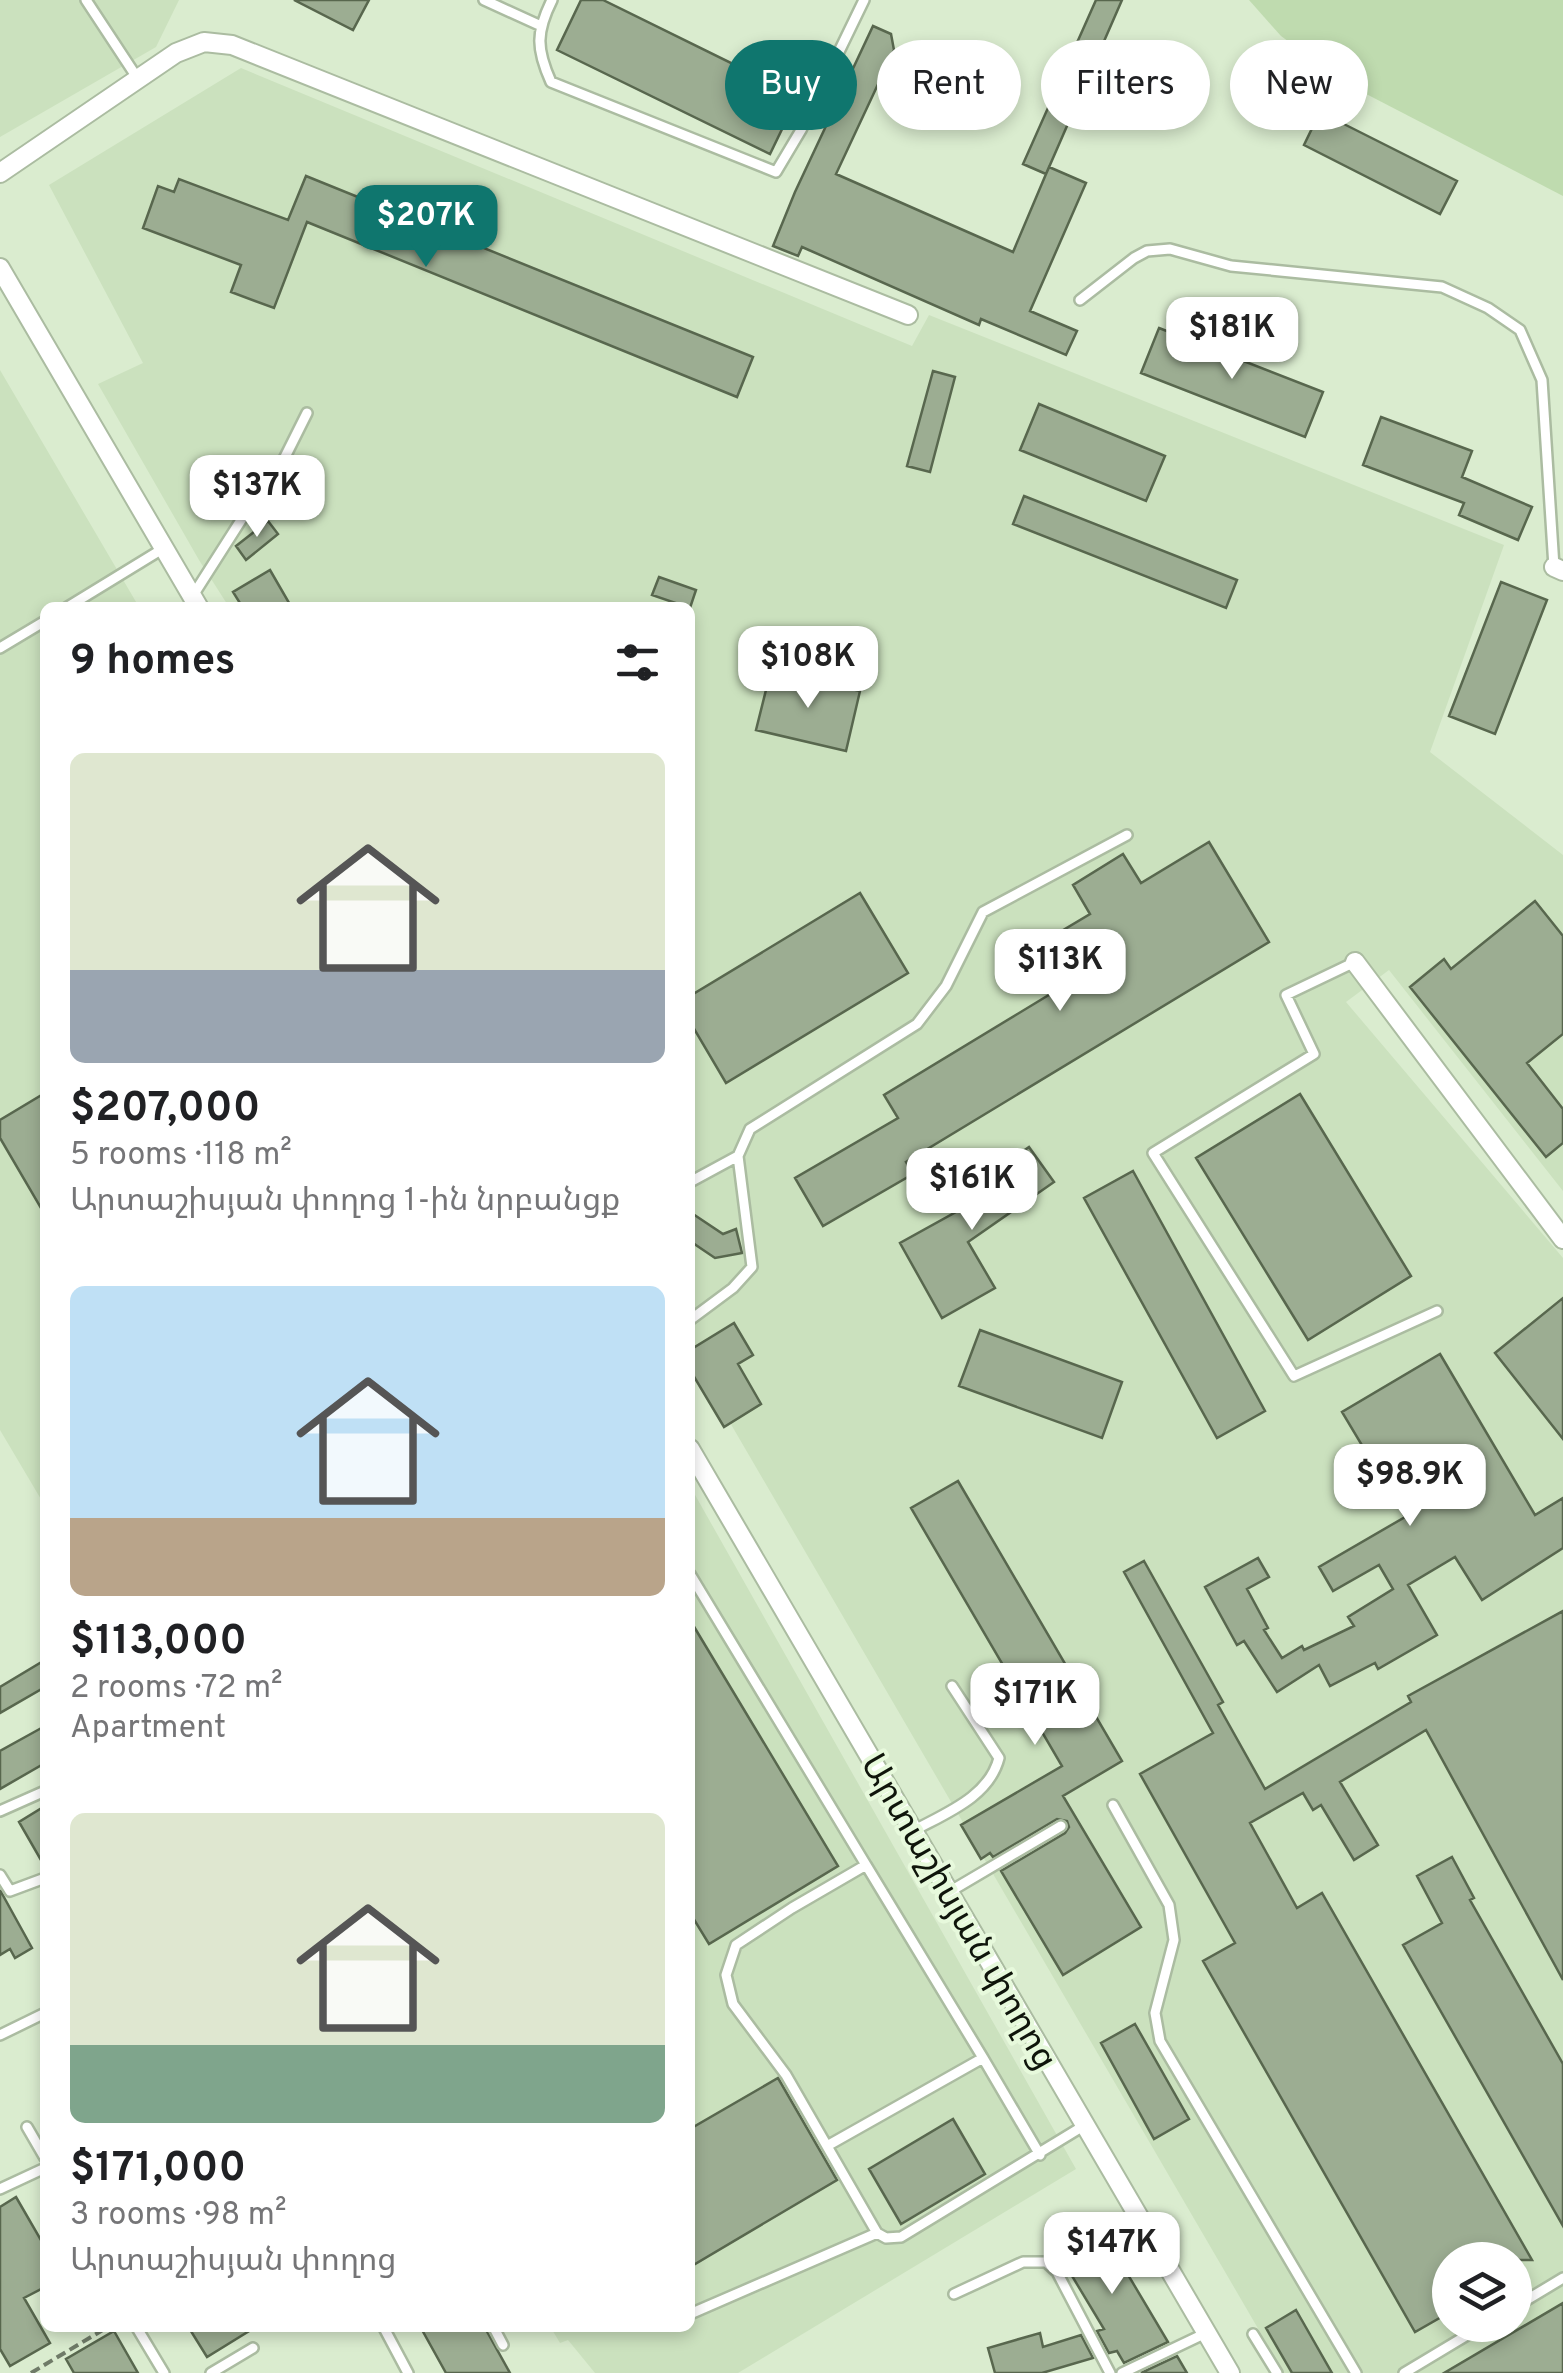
<!DOCTYPE html>
<meta charset="utf-8">
<style>
body{margin:0;font-family:Overpass,"Noto Sans Armenian",sans-serif;background:#f2f2f2;color:#202124;height:100vh;display:flex;flex-direction:column;font-size:38px;white-space:nowrap}
*{box-sizing:border-box;margin:0}
p{font-size:32px;color:#757577}
.icon{flex:none;width:55px;height:55px;fill:none;stroke:currentColor;stroke-width:2;stroke-linecap:round;stroke-linejoin:round}
.map{position:relative;flex:1;overflow:hidden}
.sheet{position:absolute;left:40px;top:602px;width:655px;height:1730px;display:flex;flex-direction:column;background:#fff;border-radius:15px;box-shadow:0 5px 15px #0003}
.sheet>*{flex:none}
.top-card{position:absolute;left:725px;top:40px;width:688px;height:90px;display:flex;gap:20px}
.controls{position:absolute;left:1432px;top:2242px;display:grid;gap:20px}
.controls a{display:grid;place-items:center;width:100px;height:100px;border-radius:50%;background:#fff;box-shadow:0 5px 15px #0003;font-size:50px}
.price{position:absolute;translate:-50% -85px;padding:0 22px;border-radius:20px;background:#fff;color:#222;font-size:32px;line-height:65px;filter:drop-shadow(0 2px 5px #0008)}
.price::after{content:'';position:absolute;left:50%;top:60px;width:30px;height:22px;margin-left:-15px;background:inherit;clip-path:polygon(0 0,100% 0,50% 100%)}
.price.current{background:#0f766e;color:#fff}
ul{padding:0;list-style:none}
li{display:grid;align-content:center;gap:20px;height:530px;padding:0 30px}
li span{display:grid;place-items:center;height:310px;border-radius:15px;color:#555}
li>.icon{margin-inline-start:auto}
span .icon{width:180px;height:180px;fill:#fffc;stroke-width:1}
li b{font-size:42px}
h2{display:flex;justify-content:space-between;align-items:center;height:120px;padding:0 30px;font-size:42px}
.tag{padding:0 35px;border-radius:45px;background:#fff;box-shadow:0 5px 15px #0003;font-size:35px;line-height:90px}
.tag.current{background:#0f766e;color:#fff}
.map>svg:first-child{display:block}
</style>
<div class="map">
<svg width="1563" height="2373" viewBox="0 0 1563 2373">
<rect width="100%" height="100%" fill="#daeccf"/>
<!-- built -->
<path fill="#cbe1be" fill-rule="evenodd" d="M0 0H179L156 47 0 137Z
M241 68 912 346 929 315 1504 545 1430 752 1563 855V1191L1389 970 1346 1002 1563 1258V2373H1284L690 1354V608L229 607 199 560 98 384 143 363 49 185ZM1450 2260H1515V2325H1450Z
M0 370 139 607 45 608V1506L0 1430Z
M690 1486 1076 2169 738 2373H595L568 2340 560 2343 551 2328H690Z"/>
<!-- green -->
<path fill="#bfdbaf" d="M1249 0H1563V196L1345 83 1281 36Z"/>
<!-- building -->
<path fill="#9cad92" stroke="#58674e" stroke-width="2.5" d="M294 0H369L353 30Z
M581 0H603L798 96 770 154 557 50Z
M1096 0H1122L1046 174 1023 164Z
M873 26 891 34 894 50 836 174 1013 252 1049 167 1086 183 1030 311 1077 331 1066 355 981 319 979 325 802 247 798 256 773 246 795 192Z
M1320 112 1457 181 1440 214 1304 145Z
M306 176 753 357 737 397 307 222 274 308 231 292 241 265 143 228 158 186 174 192 179 179 288 220Z
M1159 328 1323 392 1305 437 1141 373Z
M933 371 955 377 930 472 907 466Z
M1039 404 1165 456 1146 501 1020 450Z
M1381 417 1472 451 1462 477 1532 507 1518 540 1459 515 1464 503 1363 465Z
M1024 496 1237 580 1226 608 1013 524Z
M268 521 278 534 246 560 236 546Z
M270 570 292 608H243L233 592Z
M659 577 696 590 690 608 652 595Z
M1501 582 1547 600 1495 734 1449 716Z
M771 670 860 691 846 751 756 730Z
M1209 842 1269 942 906 1162 913 1174 823 1226 795 1178 898 1118 884 1095 1080 976 1055 935 1090 914 1073 885 1123 854 1141 883Z
M860 893 908 973 726 1083 690 1022V996Z
M1535 901 1563 936V1034L1527 1063 1563 1109V1143L1546 1157 1410 987 1444 959 1451 969Z
M45 1093V1215L0 1138V1120Z
M1300 1094 1411 1276 1308 1340 1196 1158Z
M1029 1147 1054 1182 968 1242 995 1288 942 1318 900 1243 963 1208 956 1198Z
M1133 1171 1265 1411 1217 1438 1084 1198Z
M690 1212 723 1234 736 1229 742 1253 715 1258 690 1241Z
M1563 1298V1439L1495 1353Z
M734 1323 753 1355 738 1364 761 1404 724 1427 690 1370V1350Z
M980 1330 1122 1382 1102 1438 959 1386Z
M1440 1354 1535 1515 1563 1498V1548L1482 1600 1455 1557 1408 1585 1437 1635 1378 1669 1375 1663 1330 1686 1319 1665 1277 1692 1244 1641 1237 1645 1205 1587 1258 1558 1269 1577 1247 1589 1268 1628 1264 1630 1282 1658 1302 1646 1304 1650 1354 1626 1348 1617 1393 1589 1379 1565 1333 1591 1319 1567 1405 1517 1342 1412Z
M958 1481 1122 1761 1063 1796 1141 1927 1063 1975 1001 1871 1065 1833 1069 1827 1067 1821 1057 1819 993 1857 990 1853 981 1859 961 1825 1062 1766 911 1508Z
M1144 1561 1223 1702 1218 1705 1265 1789 1411 1702 1408 1696 1563 1611V1980L1426 1730 1340 1782 1378 1845 1354 1860 1321 1805 1313 1810 1303 1793 1250 1823 1297 1908 1322 1893 1532 2260H1450V2312L1415 2332 1203 1961 1235 1943 1140 1774 1213 1733 1124 1572Z
M690 1620 838 1866 709 1944 690 1913Z
M45 1660V1687L0 1713V1687Z
M45 1726V1763L0 1789V1751Z
M45 1806V1867L19 1822Z
M1452 1857 1474 1898 1470 1900 1563 2064V2226L1403 1945 1442 1923 1417 1876Z
M0 1890 32 1948 15 1958 10 1949 0 1955Z
M1135 2024 1189 2119 1154 2139 1101 2043Z
M778 2078 837 2180 690 2267V2129Z
M953 2119 985 2174 901 2224 869 2169Z
M16 2197 45 2247V2287L24 2298 50 2343 10 2366 0 2349V2207Z
M1099 2226 1168 2342 1124 2363 1117 2351 1109 2353 1097 2331 1104 2329 1057 2251Z
M1563 2303V2373H1444Z
M1296 2310 1332 2373H1292L1266 2328Z
M189 2328H254L207 2357Z
M421 2328H485L510 2373H446Z
M114 2331 138 2373H74L66 2359Z
M1040 2333 1043 2347 1081 2335 1093 2358 1042 2373H995L988 2348Z
M1177 2356 1187 2373H1141Z"/>
<g fill="none" stroke-linecap="round" stroke-linejoin="round">
<defs>
<path id="lane" d="M86 0 138 79
M484 0 539 25
M552 0C536 32 536 49 551 82L776 172 801 130 864 0
M1080 300 1134 258 1147 251 1170 249 1231 266 1442 287 1488 308 1520 330 1542 380 1554 567
M192 597 243 517 269 489 307 413
M66 608 164 548
M0 648 45 621
M1355 962 1286 995 1314 1054 1153 1153 1294 1376 1437 1311
M690 1182 738 1156
M690 1320 733 1288 752 1267 738 1156 750 1129 917 1024 946 986 983 912 1127 835
M690 1574 866 1865 792 1908 736 1945 726 1975 733 2004 786 2075 877 2233 886 2238 901 2237 1085 2125
M1113 1805 1169 1905 1174 1940 1155 2013 1160 2041 1356 2373
M0 1811 45 1791
M913 1831C946 1813 989 1797 999 1758L952 1686
M0 1875 10 1891 45 1878
M949 1892 1061 1826
M0 2035 45 2013
M983 2058 1040 2155
M27 2127 45 2158
M827 2146 983 2058 866 1865
M0 2189 45 2168
M954 2294 1023 2262H1046L1057 2272 1110 2373
M1515 2307 1563 2278
M690 2314 877 2233
M137 2328 164 2373
M384 2328 408 2373
M494 2328 503 2345
M1253 2334 1277 2373
M211 2373 253 2348
M1122 2373 1206 2333
M1404 2373 1484 2325"/>
<path id="street" d="M0 173 176 53 204 42 232 45 908 315
M0 268 199 608
M1554 567 1563 571
M1355 962 1563 1239
M690 1449 1230 2373"/>
</defs>
<!-- lane casing -->
<use href="#lane" stroke="#abbca1" stroke-width="14"/>
<!-- street casing -->
<use href="#street" stroke="#abbca1" stroke-width="22"/>
<!-- path -->
<path stroke="#6f7b68" stroke-width="4" stroke-dasharray="10 5" stroke-linecap="butt" d="M31 2373 106 2328"/>
<!-- lane -->
<use href="#lane" stroke="#fff" stroke-width="9"/>
<!-- street -->
<use href="#street" stroke="#fff" stroke-width="18"/>
</g>
<g text-anchor="middle" stroke-width="8" stroke-linejoin="round" paint-order="stroke">
<!-- street labels -->
<g font-size="35" fill="#0f150b" stroke="#e7f9dc">
<text transform="translate(960 1911) rotate(60)" y="12">Արտաշիսյան փողոց</text>
</g>
</g>
</svg>
<div class="controls">
<a><svg class="icon" aria-label="layers" viewBox="0 0 24 24"><path d="M12 4l9 5-9 5-9-5zM3 14l9 5 9-5"/></svg></a>
</div>
<b class="price current" style="left:426px;top:270px">$207K</b>
<b class="price" style="left:1232px;top:382px">$181K</b>
<b class="price" style="left:257px;top:540px">$137K</b>
<b class="price" style="left:808px;top:711px">$108K</b>
<b class="price" style="left:1060px;top:1014px">$113K</b>
<b class="price" style="left:972px;top:1233px">$161K</b>
<b class="price" style="left:1410px;top:1529px">$98.9K</b>
<b class="price" style="left:1035px;top:1748px">$171K</b>
<b class="price" style="left:1112px;top:2297px">$147K</b>
<div class="top-card">
<a class="tag current">Buy</a>
<a class="tag">Rent</a>
<a class="tag">Filters</a>
<a class="tag">New</a>
</div>
<section class="sheet">
<h2>9 homes<svg class="icon" aria-label="filters" viewBox="0 0 24 24"><path d="M4 7h16M4 17h16"/><circle cx="9" cy="7" r="2"/><circle cx="15" cy="17" r="2"/></svg></h2>
<ul>
<li><span style="background:linear-gradient(#dfe7d0 70%,#9aa5b1 0)"><svg class="icon" aria-label="home" viewBox="0 0 24 24"><path d="M3 11l9-7 9 7M6 9v11h12V9"/></svg></span><div><b>$207,000</b><p>5 rooms · 118 m²</p><p>Արտաշիսյան փողոց 1-ին նրբանցք</p></div></li>
<li><span style="background:linear-gradient(#bfe0f5 75%,#b9a48a 0)"><svg class="icon" aria-label="home" viewBox="0 0 24 24"><path d="M3 11l9-7 9 7M6 9v11h12V9"/></svg></span><div><b>$113,000</b><p>2 rooms · 72 m²</p><p>Apartment</p></div></li>
<li><span style="background:linear-gradient(#dfe7d0 75%,#7fa58c 0)"><svg class="icon" aria-label="home" viewBox="0 0 24 24"><path d="M3 11l9-7 9 7M6 9v11h12V9"/></svg></span><div><b>$171,000</b><p>3 rooms · 98 m²</p><p>Արտաշիսյան փողոց</p></div></li>
</ul>
</section>
</div>
